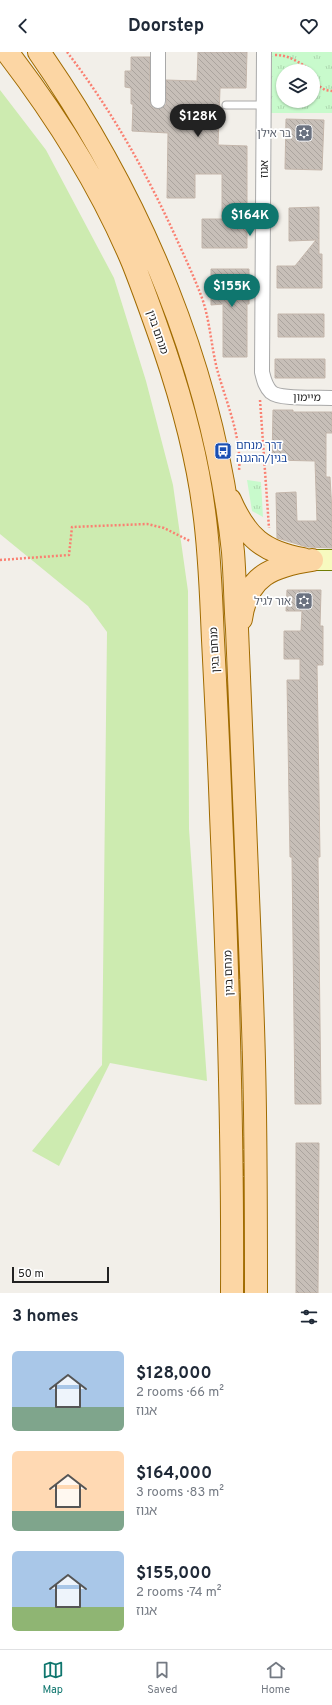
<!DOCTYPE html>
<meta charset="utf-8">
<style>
body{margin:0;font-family:Overpass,"Noto Sans Hebrew",sans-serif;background:#f6f6f7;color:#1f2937;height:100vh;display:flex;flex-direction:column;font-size:15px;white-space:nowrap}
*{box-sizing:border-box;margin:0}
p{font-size:13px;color:#747a83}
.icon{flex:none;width:22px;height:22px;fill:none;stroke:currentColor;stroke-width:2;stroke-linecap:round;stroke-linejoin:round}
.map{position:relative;height:1241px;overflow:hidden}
.drawer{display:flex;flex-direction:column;background:#fff;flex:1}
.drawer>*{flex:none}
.tools{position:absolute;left:276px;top:12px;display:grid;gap:8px}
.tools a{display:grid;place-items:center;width:44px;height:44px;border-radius:50%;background:#fff;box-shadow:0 1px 3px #0004;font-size:20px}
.scale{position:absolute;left:12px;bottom:10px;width:97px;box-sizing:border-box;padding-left:4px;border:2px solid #222;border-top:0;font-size:11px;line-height:14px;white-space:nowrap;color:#222;-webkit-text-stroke:3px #fff;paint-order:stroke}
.price{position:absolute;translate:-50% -34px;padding:0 9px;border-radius:14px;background:#0f766e;color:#fff;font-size:13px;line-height:26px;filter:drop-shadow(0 1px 2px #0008)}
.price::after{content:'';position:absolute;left:50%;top:24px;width:12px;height:9px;margin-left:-6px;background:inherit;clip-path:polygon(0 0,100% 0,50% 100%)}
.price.current{background:#222;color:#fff}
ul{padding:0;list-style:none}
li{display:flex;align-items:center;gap:12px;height:100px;padding:0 12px}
li span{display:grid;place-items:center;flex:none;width:112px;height:80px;border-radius:6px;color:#555}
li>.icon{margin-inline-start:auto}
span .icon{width:48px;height:48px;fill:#fffc;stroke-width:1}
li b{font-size:17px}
h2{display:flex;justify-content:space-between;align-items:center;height:48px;padding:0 12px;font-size:17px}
header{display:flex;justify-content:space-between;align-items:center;height:52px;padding:0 12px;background:#fff;font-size:18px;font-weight:700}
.dock{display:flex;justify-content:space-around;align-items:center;height:56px;border-top:1px solid #e0e1e3;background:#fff;font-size:11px;color:#747a83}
.dock a{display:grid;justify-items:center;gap:2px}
.dock .current{color:#0f766e}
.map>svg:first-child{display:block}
</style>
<header><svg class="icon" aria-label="back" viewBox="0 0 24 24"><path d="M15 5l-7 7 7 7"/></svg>Doorstep<svg class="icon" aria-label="heart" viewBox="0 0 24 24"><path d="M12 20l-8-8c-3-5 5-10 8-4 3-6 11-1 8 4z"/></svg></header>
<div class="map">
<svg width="332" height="1241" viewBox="0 0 332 1241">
<defs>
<pattern id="park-tufts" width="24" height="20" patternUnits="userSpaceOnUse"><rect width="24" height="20" fill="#c8facc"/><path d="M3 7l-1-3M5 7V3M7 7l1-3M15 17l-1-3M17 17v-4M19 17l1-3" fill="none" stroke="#acd6af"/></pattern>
<pattern id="building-back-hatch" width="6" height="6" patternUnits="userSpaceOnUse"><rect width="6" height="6" fill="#c7bfb8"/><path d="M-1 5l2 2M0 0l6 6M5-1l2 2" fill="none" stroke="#aba49e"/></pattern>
</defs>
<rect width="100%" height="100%" fill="#f2efe9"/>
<!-- grass -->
<path fill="#cdebb0" d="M0 38 46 98 114 226 146 329 173 433 188 539 189 777 207 1029 110 1011 59 1114 32 1099 102 1013 107 580 88 554 0 482Z"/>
<!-- park -->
<path fill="url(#park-tufts)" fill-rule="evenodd" d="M267 0H332V61H267ZM283 19H313V49H283Z
M247 428 261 430 263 465 252 459Z"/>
<!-- building -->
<path fill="url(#building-back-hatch)" stroke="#c4b6ab" d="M198 0H247L246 36H220L218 93 247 94V196H202V167H222V122H195V146H167L168 81 132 79 133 52H131V36L125 35V19H131V5H150V49L153 56 158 57 166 53V28L197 29Z
M286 67 324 68 322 118 285 117Z
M319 155V202H322V236H277V214H295L316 188 289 189V156Z
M211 217H249V252H247V305H223V252L211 253Z
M278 262H324V285H278Z
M275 307H325V326H275Z
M273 358H293V360H332V381H326V425H330L332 460V496L307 495 277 486 276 441 296 440 297 469H317L315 409 272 408Z
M287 538H321L320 574H323V613H317L320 805H318L321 1052H295L292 805H290L287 628H300V607H284V579H301L302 559H286Z
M296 1091H319L318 1241H296Z"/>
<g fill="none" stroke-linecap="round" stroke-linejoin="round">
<defs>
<path id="lane" d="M226 53H264"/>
<path id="street" d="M158 0V49
M264 0 262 320C264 328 265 334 271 340 280 348 319 345 332 346"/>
<path id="secondary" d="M312 508H332"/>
<path id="primary" d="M7 0C57 65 101 135 133 211 144 239 154 267 164 296 182 349 197 403 204 459 210 502 211 545 213 588 216 646 219 704 221 762 228 922 233 1081 232 1241
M39 0C142 148 214 319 233 500 235 525 235 551 237 577 240 641 242 706 245 770 248 850 252 929 254 1009 256 1086 256 1164 256 1241
M230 448C246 485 263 500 303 507
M241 567C247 523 273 514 312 508"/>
</defs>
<!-- lane casing -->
<use href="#lane" stroke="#a9a9a9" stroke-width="9"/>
<!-- street casing -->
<use href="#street" stroke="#a9a9a9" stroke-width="16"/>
<!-- secondary casing -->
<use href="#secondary" stroke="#707d05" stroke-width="22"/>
<!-- primary casing -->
<use href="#primary" stroke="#a06b00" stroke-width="24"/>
<!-- path -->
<path stroke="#fa8072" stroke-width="2.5" stroke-dasharray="2 2" stroke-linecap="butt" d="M67 0C114 61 151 129 182 199 189 214 196 230 202 246 210 269 211 293 217 317 226 350 242 385 239 419
M275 3C287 3 295 8 305 14L306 19
M313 30 325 38 332 39
M260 348 269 476
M0 508 69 503 72 475 147 472 164 476 190 489"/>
<!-- lane -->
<use href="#lane" stroke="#fff" stroke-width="7"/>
<!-- street -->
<use href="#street" stroke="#fff" stroke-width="14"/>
<!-- secondary -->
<use href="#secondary" stroke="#f7fabf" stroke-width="20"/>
<!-- primary -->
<use href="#primary" stroke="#fcd6a4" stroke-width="22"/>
</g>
<!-- icons -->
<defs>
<symbol id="synagogue-square" viewBox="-11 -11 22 22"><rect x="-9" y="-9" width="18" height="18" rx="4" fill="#6b7280" stroke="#fff"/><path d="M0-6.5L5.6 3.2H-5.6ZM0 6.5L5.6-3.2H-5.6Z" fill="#fff"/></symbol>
<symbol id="bus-square" viewBox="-11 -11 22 22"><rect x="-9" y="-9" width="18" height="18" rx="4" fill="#1a4fb4" stroke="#fff"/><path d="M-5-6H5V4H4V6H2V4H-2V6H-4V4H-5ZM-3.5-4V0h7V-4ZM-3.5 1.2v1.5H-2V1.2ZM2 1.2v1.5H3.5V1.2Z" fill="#fff"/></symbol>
</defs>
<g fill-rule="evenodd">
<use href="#synagogue-square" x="294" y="71" width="20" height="20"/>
<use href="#bus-square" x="213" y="389" width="20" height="20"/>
<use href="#synagogue-square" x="294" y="539" width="20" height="20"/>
</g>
<g text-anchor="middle" stroke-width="3.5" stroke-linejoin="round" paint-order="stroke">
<!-- worship labels -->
<g font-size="11" fill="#5b616d" stroke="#fff" text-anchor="end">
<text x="291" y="85">בר אילן</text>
<text x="291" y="553">אור לגיל</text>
</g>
<!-- street labels -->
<g font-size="11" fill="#222" stroke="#fff">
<text transform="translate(264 117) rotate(-90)" y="4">אגוז</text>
<text transform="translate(158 280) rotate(71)" y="4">מנחם בגין</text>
<text transform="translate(307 345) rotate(1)" y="4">מיימון</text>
<text transform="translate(214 598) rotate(-93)" y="4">מנחם בגין</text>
<text transform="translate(228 921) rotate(-92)" y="4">מנחם בגין</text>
</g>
<!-- transit labels -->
<g font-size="11" fill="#164399" stroke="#fff" text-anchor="start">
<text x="236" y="397">דרך מנחם<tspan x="236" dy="13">בגין/ההגנה</tspan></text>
</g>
</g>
</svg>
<div class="tools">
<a><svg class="icon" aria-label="layers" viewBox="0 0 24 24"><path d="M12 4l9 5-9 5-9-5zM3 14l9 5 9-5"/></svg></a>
</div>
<div class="scale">50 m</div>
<b class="price current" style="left:198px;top:86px">$128K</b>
<b class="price" style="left:250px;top:185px">$164K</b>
<b class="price" style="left:232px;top:256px">$155K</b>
</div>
<section class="drawer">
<h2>3 homes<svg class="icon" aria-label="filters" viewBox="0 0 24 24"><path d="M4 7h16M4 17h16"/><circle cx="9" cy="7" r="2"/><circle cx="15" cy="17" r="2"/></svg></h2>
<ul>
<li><span style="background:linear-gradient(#a9c7e8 70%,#7fa58c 0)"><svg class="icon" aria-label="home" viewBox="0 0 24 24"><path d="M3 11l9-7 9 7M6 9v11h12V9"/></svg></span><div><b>$128,000</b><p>2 rooms · 66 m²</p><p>אגוז</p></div></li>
<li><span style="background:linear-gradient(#ffd9b3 75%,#7fa58c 0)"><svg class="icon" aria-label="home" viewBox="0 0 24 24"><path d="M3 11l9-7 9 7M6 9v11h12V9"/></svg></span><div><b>$164,000</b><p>3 rooms · 83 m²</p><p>אגוז</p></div></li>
<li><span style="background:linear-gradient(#a9c7e8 70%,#8fb573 0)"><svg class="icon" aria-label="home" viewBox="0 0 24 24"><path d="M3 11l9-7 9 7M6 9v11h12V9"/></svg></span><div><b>$155,000</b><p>2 rooms · 74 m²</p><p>אגוז</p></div></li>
</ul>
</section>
<nav class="dock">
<a class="current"><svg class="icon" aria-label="map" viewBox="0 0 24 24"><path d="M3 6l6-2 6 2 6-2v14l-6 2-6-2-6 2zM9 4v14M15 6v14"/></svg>Map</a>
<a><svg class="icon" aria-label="saved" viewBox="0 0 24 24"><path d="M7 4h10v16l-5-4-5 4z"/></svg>Saved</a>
<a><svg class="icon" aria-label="home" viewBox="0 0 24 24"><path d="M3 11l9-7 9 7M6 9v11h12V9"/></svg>Home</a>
</nav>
